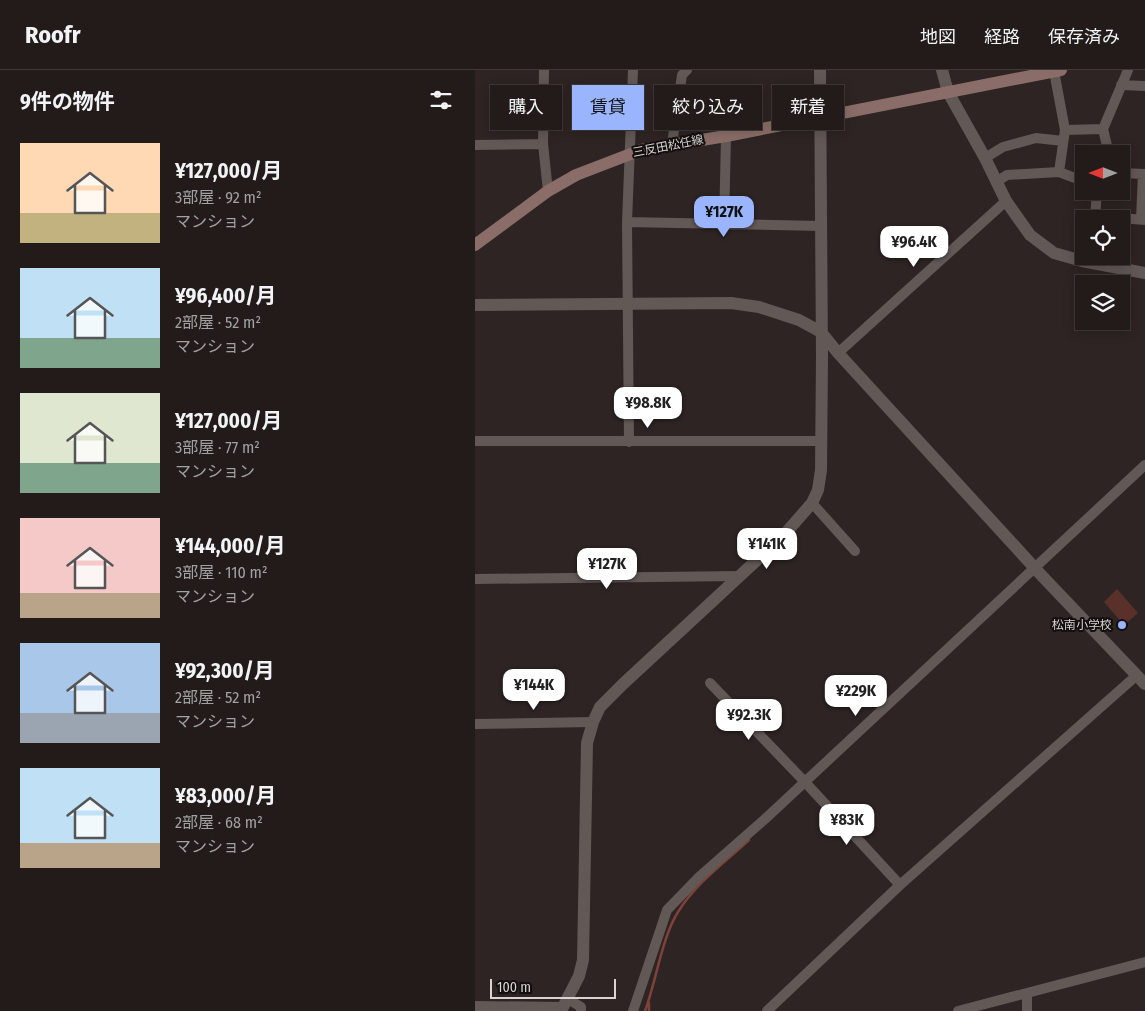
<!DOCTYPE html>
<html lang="ja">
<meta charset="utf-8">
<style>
body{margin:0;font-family:"Fira Sans Condensed","Noto Sans JP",sans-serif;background:#2a2423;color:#f1f3f6;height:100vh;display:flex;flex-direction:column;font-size:19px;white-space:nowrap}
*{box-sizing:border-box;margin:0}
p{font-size:16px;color:#a2a1a2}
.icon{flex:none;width:28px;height:28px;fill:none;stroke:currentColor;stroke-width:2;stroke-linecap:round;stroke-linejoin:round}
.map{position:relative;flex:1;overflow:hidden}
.details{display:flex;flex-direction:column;background:#221b1a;width:475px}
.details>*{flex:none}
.top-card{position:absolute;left:15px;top:15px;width:475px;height:45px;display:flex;gap:10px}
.needle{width:32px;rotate:270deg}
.buttons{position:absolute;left:600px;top:75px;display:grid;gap:10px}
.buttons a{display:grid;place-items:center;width:55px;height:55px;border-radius:0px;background:#221b1a;box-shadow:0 2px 12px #0003,0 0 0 1px #3f3939;font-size:25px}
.scale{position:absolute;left:15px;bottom:12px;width:126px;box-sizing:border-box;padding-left:5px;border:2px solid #d9d3d2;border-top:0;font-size:14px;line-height:18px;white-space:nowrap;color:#d9d3d2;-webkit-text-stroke:4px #130f0e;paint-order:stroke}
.price{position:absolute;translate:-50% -42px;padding:0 11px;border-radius:10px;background:#fff;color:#222;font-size:16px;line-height:32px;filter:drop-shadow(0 1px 2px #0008)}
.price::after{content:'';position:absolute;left:50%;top:30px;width:15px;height:11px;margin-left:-8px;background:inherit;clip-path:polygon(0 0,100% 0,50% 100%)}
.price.selected{background:#9ab5fd;color:#111}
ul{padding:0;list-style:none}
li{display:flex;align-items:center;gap:15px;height:125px;padding:0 20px}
li span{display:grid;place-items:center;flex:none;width:140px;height:100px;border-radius:0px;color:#555}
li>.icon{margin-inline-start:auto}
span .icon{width:60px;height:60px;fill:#fffc;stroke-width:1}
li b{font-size:21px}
h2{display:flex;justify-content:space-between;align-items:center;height:60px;padding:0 20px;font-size:21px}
.tag{padding:0 18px;border-radius:0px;background:#221b1a;box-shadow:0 2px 12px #0003,0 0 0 1px #3f3939;font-size:18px;line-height:45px}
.tag.selected{background:#9ab5fd;color:#111}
header{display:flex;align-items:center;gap:30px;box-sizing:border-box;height:70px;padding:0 25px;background:#221b1a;border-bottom:1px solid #3f3939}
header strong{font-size:24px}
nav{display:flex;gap:28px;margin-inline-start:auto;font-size:18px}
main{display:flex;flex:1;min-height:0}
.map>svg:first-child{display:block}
</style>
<header>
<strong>Roofr</strong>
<nav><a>地図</a><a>経路</a><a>保存済み</a></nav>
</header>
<main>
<section class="details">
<h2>9件の物件<svg class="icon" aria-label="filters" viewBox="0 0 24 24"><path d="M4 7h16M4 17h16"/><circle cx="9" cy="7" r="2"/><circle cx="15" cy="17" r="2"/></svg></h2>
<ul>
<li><span style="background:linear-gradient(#ffd9b3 70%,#c2b280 0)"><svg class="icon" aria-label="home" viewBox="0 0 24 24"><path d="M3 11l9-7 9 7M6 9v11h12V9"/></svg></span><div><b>¥127,000/月</b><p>3部屋 · 92 m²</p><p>マンション</p></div></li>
<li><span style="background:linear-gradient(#bfe0f5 70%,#7fa58c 0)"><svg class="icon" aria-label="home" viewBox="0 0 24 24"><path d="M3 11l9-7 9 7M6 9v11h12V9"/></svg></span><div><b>¥96,400/月</b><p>2部屋 · 52 m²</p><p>マンション</p></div></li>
<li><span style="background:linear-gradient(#dfe7d0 70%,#7fa58c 0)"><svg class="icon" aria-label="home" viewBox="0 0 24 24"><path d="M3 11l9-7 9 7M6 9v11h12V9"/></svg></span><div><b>¥127,000/月</b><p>3部屋 · 77 m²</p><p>マンション</p></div></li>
<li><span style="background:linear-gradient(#f6c9c9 75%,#b9a48a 0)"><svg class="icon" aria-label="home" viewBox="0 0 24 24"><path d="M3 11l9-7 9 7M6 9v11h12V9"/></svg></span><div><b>¥144,000/月</b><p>3部屋 · 110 m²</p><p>マンション</p></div></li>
<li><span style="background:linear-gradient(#a9c7e8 70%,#9aa5b1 0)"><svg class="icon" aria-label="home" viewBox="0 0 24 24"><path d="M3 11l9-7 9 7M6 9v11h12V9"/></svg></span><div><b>¥92,300/月</b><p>2部屋 · 52 m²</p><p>マンション</p></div></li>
<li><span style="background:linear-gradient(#bfe0f5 75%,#b9a48a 0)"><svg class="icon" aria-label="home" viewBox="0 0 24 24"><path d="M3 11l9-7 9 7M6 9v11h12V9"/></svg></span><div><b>¥83,000/月</b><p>2部屋 · 68 m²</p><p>マンション</p></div></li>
</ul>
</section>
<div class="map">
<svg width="670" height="941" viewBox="0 0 670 941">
<rect width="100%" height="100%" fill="#2d2423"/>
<!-- green -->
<path fill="#5a302b" d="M642 519 663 543 649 555 629 532Z"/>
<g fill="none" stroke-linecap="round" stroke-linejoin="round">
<!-- stream -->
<path stroke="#7f423a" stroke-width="2.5" d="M170 941C181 912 187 867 203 842 221 813 249 793 274 770
M174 941V933"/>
<!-- minor -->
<path stroke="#625856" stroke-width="10" d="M69 0 68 74 73 121
M579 1 590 60 584 102
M646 15 670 16
M590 60 628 59
M197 74 207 5 212 0
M0 75 68 74
M634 84 628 59 653 0
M510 88 528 77 561 68 588 71
M646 103 670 104
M521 112 532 105 584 102 600 108 609 109
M620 146 670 150
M620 149 622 121
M666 149 668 104
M152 152 346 156
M249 155 251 66
M363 283 531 131
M0 371H346
M154 372 152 152 158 0
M337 433 380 481
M0 509 265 506
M235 613 329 711 425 815
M0 654 118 652
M552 924V941
M93 929 106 937V941
M0 936 89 937
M158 941 192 840 224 807 290 749 670 395
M292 941 425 815 662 605
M483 941 670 892"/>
<!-- tertiary -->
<path stroke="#625856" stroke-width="12" d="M467 0 473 22 510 88 531 131 555 165 579 183 607 191 670 203
M0 235 256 233 284 237 324 250 346 262 363 283 568 507 670 614
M86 941 104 906 108 890 112 673 118 652 125 637 148 614 309 465 337 433 343 420 346 400 347 287 345 0"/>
<!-- secondary -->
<path stroke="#8a6d68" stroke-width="12" d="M0 175 73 121 101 105 166 80 251 66 586 0"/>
</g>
<!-- markers -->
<circle fill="#9ab5fd" stroke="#130f0e" stroke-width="2" cx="647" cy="555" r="5"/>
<g text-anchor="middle" stroke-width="4" stroke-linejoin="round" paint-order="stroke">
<!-- street labels -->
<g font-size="12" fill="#d9d3d2" stroke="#130f0e">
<text transform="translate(193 76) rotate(-11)" y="4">三反田松任線</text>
</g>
<!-- poi labels -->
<g font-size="12" fill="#d9d3d2" stroke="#130f0e" text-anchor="end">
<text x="637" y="559">松南小学校</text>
</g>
</g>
</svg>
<div class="buttons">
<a><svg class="needle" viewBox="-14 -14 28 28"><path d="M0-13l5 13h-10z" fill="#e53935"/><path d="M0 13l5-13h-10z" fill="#a2a1a2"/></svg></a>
<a><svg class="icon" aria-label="locate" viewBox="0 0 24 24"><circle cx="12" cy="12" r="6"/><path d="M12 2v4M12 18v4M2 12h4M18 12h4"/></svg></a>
<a><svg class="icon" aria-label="layers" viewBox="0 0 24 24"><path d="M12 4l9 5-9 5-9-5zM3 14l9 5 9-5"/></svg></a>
</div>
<div class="scale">100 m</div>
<b class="price selected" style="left:249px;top:168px">¥127K</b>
<b class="price" style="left:439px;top:198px">¥96.4K</b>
<b class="price" style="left:173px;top:359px">¥98.8K</b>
<b class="price" style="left:292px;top:500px">¥141K</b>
<b class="price" style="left:132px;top:520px">¥127K</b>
<b class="price" style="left:59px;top:641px">¥144K</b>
<b class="price" style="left:381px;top:647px">¥229K</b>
<b class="price" style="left:274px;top:671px">¥92.3K</b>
<b class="price" style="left:372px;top:776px">¥83K</b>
<div class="top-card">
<a class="tag">購入</a>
<a class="tag selected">賃貸</a>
<a class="tag">絞り込み</a>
<a class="tag">新着</a>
</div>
</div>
</main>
